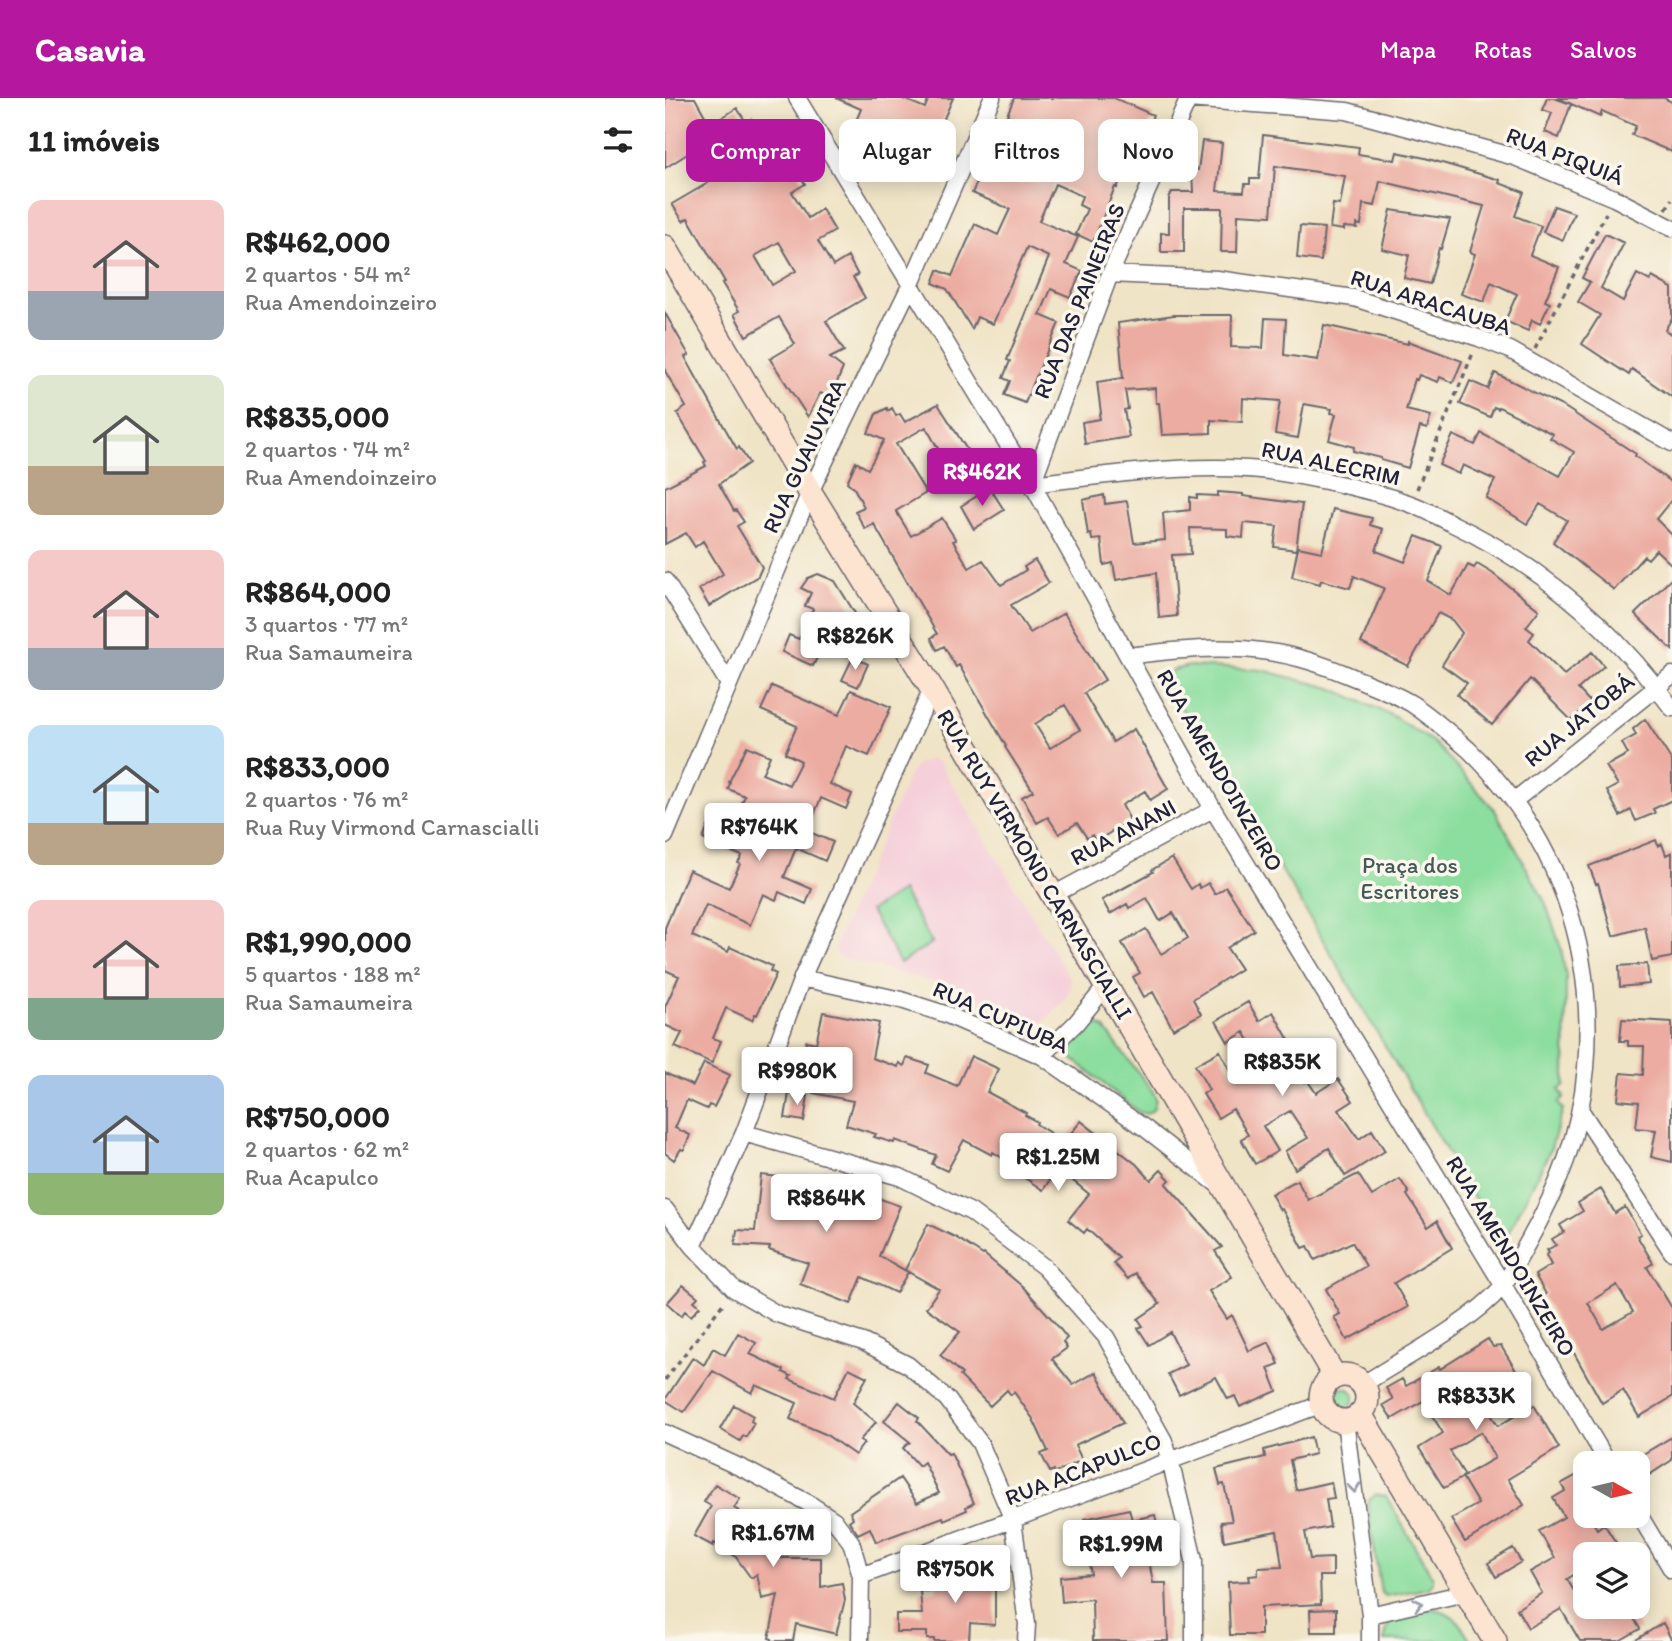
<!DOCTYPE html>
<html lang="pt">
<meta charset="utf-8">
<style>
body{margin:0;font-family:Itim,sans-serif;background:#f6f6f6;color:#222;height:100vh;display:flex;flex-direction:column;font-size:26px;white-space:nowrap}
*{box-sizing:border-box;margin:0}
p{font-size:23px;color:#767676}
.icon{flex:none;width:38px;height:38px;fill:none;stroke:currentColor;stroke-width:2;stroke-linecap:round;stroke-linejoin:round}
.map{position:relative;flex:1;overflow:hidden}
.side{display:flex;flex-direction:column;background:#fff;width:665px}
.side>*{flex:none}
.top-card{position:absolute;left:21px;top:21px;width:665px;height:63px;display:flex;gap:14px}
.needle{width:46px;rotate:98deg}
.buttons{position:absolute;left:908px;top:1353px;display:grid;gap:14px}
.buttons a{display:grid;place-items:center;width:77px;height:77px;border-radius:14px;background:#fff;box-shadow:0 4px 18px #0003;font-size:35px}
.price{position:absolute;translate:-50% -60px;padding:0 16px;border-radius:7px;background:#fff;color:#222;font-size:23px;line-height:46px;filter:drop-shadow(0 2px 4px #0008)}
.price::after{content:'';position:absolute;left:50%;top:42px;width:21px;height:16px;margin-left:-10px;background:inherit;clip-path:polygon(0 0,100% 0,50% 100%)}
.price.current{background:#b5179e;color:#fff}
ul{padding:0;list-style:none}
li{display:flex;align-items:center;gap:21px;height:175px;padding:0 28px}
li span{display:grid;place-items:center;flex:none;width:196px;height:140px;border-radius:14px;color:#555}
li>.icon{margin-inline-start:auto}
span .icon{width:84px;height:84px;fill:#fffc;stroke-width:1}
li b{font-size:30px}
h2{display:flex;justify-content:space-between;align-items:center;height:84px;padding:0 28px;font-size:30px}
.chip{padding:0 24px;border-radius:14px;background:#fff;box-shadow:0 4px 18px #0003;font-size:24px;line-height:63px}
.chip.current{background:#b5179e;color:#fff}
header{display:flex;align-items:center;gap:42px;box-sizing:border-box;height:98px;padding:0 35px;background:#b5179e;color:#fff}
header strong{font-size:33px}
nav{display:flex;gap:38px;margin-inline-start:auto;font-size:24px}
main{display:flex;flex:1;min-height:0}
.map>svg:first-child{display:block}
</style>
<header>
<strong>Casavia</strong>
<nav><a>Mapa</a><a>Rotas</a><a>Salvos</a></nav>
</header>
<main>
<section class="side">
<h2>11 imóveis<svg class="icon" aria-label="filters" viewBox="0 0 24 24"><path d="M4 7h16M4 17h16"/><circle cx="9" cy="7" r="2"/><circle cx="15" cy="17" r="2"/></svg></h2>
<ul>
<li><span style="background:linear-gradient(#f6c9c9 65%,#9aa5b1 0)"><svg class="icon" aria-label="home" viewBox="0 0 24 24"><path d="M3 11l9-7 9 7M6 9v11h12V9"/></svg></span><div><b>R$462,000</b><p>2 quartos · 54 m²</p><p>Rua Amendoinzeiro</p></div></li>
<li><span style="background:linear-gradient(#dfe7d0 65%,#b9a48a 0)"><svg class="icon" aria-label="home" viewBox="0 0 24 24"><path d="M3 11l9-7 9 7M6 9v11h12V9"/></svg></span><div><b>R$835,000</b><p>2 quartos · 74 m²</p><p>Rua Amendoinzeiro</p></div></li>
<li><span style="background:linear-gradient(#f6c9c9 70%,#9aa5b1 0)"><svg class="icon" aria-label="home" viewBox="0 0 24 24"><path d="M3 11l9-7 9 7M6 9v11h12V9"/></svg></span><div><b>R$864,000</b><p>3 quartos · 77 m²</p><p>Rua Samaumeira</p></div></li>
<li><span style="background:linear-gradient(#bfe0f5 70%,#b9a48a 0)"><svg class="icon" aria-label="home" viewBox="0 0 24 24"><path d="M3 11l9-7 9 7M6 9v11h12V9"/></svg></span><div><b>R$833,000</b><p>2 quartos · 76 m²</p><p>Rua Ruy Virmond Carnascialli</p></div></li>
<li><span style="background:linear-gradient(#f6c9c9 70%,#7fa58c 0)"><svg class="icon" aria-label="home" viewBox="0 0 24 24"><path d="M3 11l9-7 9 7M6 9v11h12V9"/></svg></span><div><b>R$1,990,000</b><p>5 quartos · 188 m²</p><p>Rua Samaumeira</p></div></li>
<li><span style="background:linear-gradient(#a9c7e8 70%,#8fb573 0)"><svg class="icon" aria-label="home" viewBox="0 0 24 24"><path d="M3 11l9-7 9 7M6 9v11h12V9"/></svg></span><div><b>R$750,000</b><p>2 quartos · 62 m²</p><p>Rua Acapulco</p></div></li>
</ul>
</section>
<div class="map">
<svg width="1007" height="1543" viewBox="0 0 1007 1543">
<rect width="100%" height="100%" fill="#fbf7ec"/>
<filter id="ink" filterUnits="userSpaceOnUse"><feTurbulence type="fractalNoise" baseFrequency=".0143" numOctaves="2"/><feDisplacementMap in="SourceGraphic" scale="14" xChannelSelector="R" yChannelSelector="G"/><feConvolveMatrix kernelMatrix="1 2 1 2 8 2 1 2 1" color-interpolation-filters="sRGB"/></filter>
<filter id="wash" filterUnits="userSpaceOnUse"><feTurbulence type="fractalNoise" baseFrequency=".00686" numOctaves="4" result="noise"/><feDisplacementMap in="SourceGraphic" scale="28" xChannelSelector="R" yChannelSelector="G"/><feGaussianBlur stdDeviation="1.57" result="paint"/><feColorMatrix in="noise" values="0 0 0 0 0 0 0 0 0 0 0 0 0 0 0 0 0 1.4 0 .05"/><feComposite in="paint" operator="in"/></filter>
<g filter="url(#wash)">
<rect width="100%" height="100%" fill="#f0e4c6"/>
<!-- built -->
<path fill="#f5cfda" d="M266 661 274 664 404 879 405 889 402 899 381 922 364 926 326 906 288 891 254 880 174 859 170 851 171 844 244 678 252 666Z"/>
<!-- green -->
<path fill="#8cde9f" stroke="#57806d" stroke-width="2" d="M525 568 597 572 666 590 726 617 768 644 779 655 830 712 880 804 896 850 901 879 900 988 894 992 899 999 893 1005 898 1011 885 1053 843 1135H830L609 759 503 589 502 580 507 572Z
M237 793 267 845 235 865 205 813Z
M426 926H433L440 931 488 994 491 1001 488 1012 482 1016 474 1014 404 958 403 944 415 932Z
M669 1300a10 10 0 1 1 20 0a10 10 0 1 1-20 0Z
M710 1397 721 1398 768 1480V1485L764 1490 721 1498 716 1495 702 1404Z
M763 1511C787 1511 794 1524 806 1543H719L724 1523 731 1518Z"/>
<g id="blocks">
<!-- building -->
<path fill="#ecaca1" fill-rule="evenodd" d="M0 0H30L45 27 72 10 81 24 86 21 119 78 131 71 140 86 127 94 143 120 157 111 170 133 153 143 168 168 183 159 193 177 188 179 200 200 161 223 179 253 165 260 178 270 166 299 155 295 143 319 105 261 130 246 114 219 81 238 69 216 74 213 57 185 60 184 23 120 18 123 7 106 43 85 24 55 0 70ZM114 144 131 173 107 187 90 158Z
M171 0H236L260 10 264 0H288L259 66 209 45 207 50 184 40 196 11Z
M349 0H449L488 17 466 70 461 68 452 90 450 89 428 144 411 136 422 111 414 107 417 98 390 86 374 123 413 139 401 166 417 173 405 199 386 191 375 217 394 225 360 305 339 297 345 283 338 280 345 263 342 262 384 159 362 149 328 226 312 219 307 231 282 191 268 185 273 172 287 178 310 126 333 137 345 111 307 95 319 69 331 74 343 48 379 63 390 37 342 17Z
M882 0H889L906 6 894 40 880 34 887 15 877 12Z
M893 0H999L1007 4V54L967 37 971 28 937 13 935 19Z
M598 37 694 49 693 56 730 62 732 54 760 60 835 82 834 85 859 94 850 118 876 128 865 157 894 169 880 203 885 205 875 226 867 222 863 233 840 223 852 196 826 184 819 204 796 196 810 156 805 154 819 108 715 83 710 108 698 106 696 127 692 126V130L679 129V132L665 130 668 106 675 107 680 78 610 68 606 118 573 116 572 154H556L557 110H519V154H496V135H504V100L507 94H528L527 72H533L537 43 557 45 552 93 579 94 580 86H585V81H594Z
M889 108 909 115 898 142 878 134Z
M726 112 785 121 776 151 774 150 765 186 739 180 744 157 717 151Z
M635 128 659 130 656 163 632 160Z
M940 136 959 145 936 190 958 203 972 176 985 183 987 179 1007 190V220L1000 232 1007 237V299L967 271 964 277 917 246 935 217 913 204 925 184 917 180Z
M0 215 24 257 20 259 50 313 72 351 74 349 84 365 54 386 69 413 71 412 79 424 72 428 97 469 93 478 44 508 34 491 58 476 38 443 30 449 21 435 0 446V389L41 368 39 364 41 363 12 315 21 309 0 273Z
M509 217H567L566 249 598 250 600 220 621 221 619 257 653 262 659 227 743 246V243L797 263 788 285 775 279 773 284 754 277 752 282 750 281 741 312 766 318 762 331 755 329 743 370 716 362V360L688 353 689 349 664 342 671 316 666 315 667 311 639 306 633 340 610 336 615 303 578 300 577 324 546 322V335L497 337 494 305H491L490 290 460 292 463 311 459 312 464 339 420 346 417 324 435 321 434 316 436 315 432 284 458 280 453 225Z
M830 275 901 310 971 356 970 358 1007 385V401L991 421 1007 437V467L991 452 983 461 979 458 949 492 888 444 902 422 875 406 862 426 821 400 830 382 798 367 794 376 774 367 788 337 810 347 816 335 895 378 909 354 885 340 888 336 834 309 833 311 829 309 825 319 795 306 805 283 823 291Z
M273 306 311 366 282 383 268 359 275 354 261 329 231 346 261 395 231 413 246 438 277 420 291 442 288 443 304 470 318 462 336 487 361 472 359 469 370 462 384 485 346 507 365 535 399 515 440 582 419 595 430 614 448 644 469 631 503 691 485 702 480 693 457 707 465 722 435 741 434 740 430 742 427 737 422 740 412 725 394 736 383 719 372 725 357 699 368 693 340 649 341 648 294 567 291 569 279 548 272 552 266 540 272 536 209 426 200 431 190 413 199 409 189 390 182 384 191 364 203 371 219 342 203 335 211 316 222 310 223 313 227 310 231 318 235 316 240 324ZM400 607 415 632 385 650 370 626Z
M325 390 339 412 309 431 296 408Z
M553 394 578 396V398L637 406 631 452 609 449 612 428 579 425 578 440 562 438V431L525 430 526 456 507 457 512 518 494 520 491 475 451 482 448 465 439 467 436 441 427 442 426 436 423 437 418 402 439 397 440 406 462 403 469 445 500 442 498 415 525 412V399L532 400V397L553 398Z
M668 411 707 420 705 427 718 431 711 453 740 464 751 438 777 448 763 483 786 497 803 467 809 470 812 466 827 475 874 512 861 529 869 535 864 542 899 577 927 554 939 568 913 591 926 605 906 622 865 581 827 627 792 597 802 585 777 567 797 535 787 522 773 515 743 568 696 545 719 490 689 478 685 490 656 482 655 486 627 479 633 449 657 454Z
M153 476 170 483 191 517 178 525 193 532 182 558 158 547 148 568 117 554 124 537 134 541 148 511 140 508 146 495 136 490 143 480Z
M1007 480V552L970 516Z
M188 559 203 566 193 589 177 582Z
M107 588 174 617 186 592 226 609 204 658 181 648 165 686 187 696 181 711 156 700 142 733 168 744 160 763 131 750 119 779 147 791 141 806 114 794 111 802 98 796 85 827 41 807 27 838 63 854 65 849 107 868 105 873 111 876 92 917 90 916 87 922 61 910 48 940 56 943 47 965 10 949 17 935 0 927V909L14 878 0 872V830L24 772 64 790 75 766 73 765 77 758 38 741 47 719 73 731 75 728 84 707 77 704 80 698 63 691 65 685 64 684 82 648 105 658 97 676 124 687 136 663 120 655 132 628 96 612Z
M980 621 1007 663V702L988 711 990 715 971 723 966 712 955 718 942 693 953 687 941 668 963 656 957 645 971 637 968 631Z
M991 742 993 748 997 746 1001 757 1007 754V859L987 863 980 829 948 838 933 785 931 786 924 768Z
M507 760 526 791 533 786 535 790 543 785 550 796 561 789 589 832 562 850 576 871 528 901 536 916 508 931 488 894 479 899 468 879 475 875 457 845 481 831 496 856 523 840 508 815 495 823 482 800 464 810 462 806 445 816 437 802 488 774 487 772Z
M982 866 984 886 955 889 954 868Z
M583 904 594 923 608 914 625 944 615 951 633 983 637 980 640 984 642 982 651 995 673 981 688 1003 674 1012 694 1041 707 1032 720 1053 680 1078 664 1050 630 1071 620 1053 643 1040 625 1013 598 1028 613 1053 590 1066 576 1041 583 1037 568 1011 553 1020 538 996 544 992 530 967 555 953 568 978 596 962 579 934 563 944 551 923Z
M158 914 214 925 207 960 233 969 234 965 239 968 242 960 264 967 261 975 292 988 306 958 334 971 322 994 361 1015 360 1017 372 1024 371 1026 399 1044 416 1023 471 1066 486 1082 496 1072 505 1082 501 1086 557 1149 550 1153 567 1179 544 1193 562 1221 567 1217 584 1253 604 1244 614 1266 603 1270 612 1293 575 1309 570 1298 563 1301 551 1279 514 1297 503 1276 521 1267 505 1234 484 1247 473 1230 478 1228 473 1221 495 1206 470 1175 463 1181 448 1165 454 1160 422 1131 419 1135 403 1122 424 1096 396 1073 389 1082 386 1080 378 1092 354 1076 356 1072 328 1054 327 1057 299 1042 282 1073 267 1066 271 1057 230 1042 229 1045 209 1039 211 1036 181 1027 188 1003 148 995 154 963 138 959 141 943 151 945Z
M957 921 1007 924V1064L986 1059 991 1032 971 1030 974 1004 953 1002 956 975 978 977 979 948H963V943H955Z
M39 965 65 977 49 1009 44 1007 42 1011 22 1002 10 1030 25 1037 19 1052 16 1051 9 1062 0 1055V975L28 988Z
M124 995 143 998 139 1023 120 1020Z
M693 1076 707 1098 735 1081 744 1095 742 1097 763 1129 772 1123 787 1150 729 1185 743 1209 682 1242 669 1219 675 1216 661 1191 701 1168 687 1144 650 1162 643 1148 638 1150 617 1111 615 1112 606 1096 632 1082 643 1102Z
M96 1077 134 1081 176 1094 178 1087 235 1108 214 1158 243 1174 231 1195 197 1179 186 1206 135 1186 143 1165 104 1152 105 1149 70 1147 72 1132 90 1133Z
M936 1091 950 1115 960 1109 976 1136 972 1138 988 1165 982 1169 1007 1210V1299L974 1319 958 1292 937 1305 877 1198 881 1196 870 1177 886 1167 881 1157 884 1155 882 1152 891 1147 887 1141 899 1134 895 1127 918 1113 913 1105ZM952 1187 968 1214 938 1231 923 1205Z
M263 1126 290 1139 318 1157 319 1156 358 1189 386 1220 402 1240 398 1244 402 1250 387 1261 408 1287 431 1274 458 1325 410 1347 417 1362 390 1375 389 1372 385 1374 376 1356 383 1353 368 1321 349 1294 346 1297 342 1292 325 1308 295 1278 297 1276 275 1257 295 1234 261 1210 274 1191 240 1172Z
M18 1187 33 1199 29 1203 35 1208 26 1218 20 1213 16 1218 2 1205Z
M73 1235 91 1245 85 1256 119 1272 118 1274 126 1278 124 1281 169 1300 184 1270 202 1279 188 1305 211 1324 195 1342 199 1345 190 1357 160 1336 125 1321 132 1305 91 1287 87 1295 48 1273 19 1314 0 1302 28 1259 39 1267 48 1250 60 1257Z
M823 1241 828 1249 836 1248 853 1276 816 1300 833 1328 869 1307 894 1350 843 1381 859 1407 800 1444 786 1421 813 1406 797 1379 830 1360 816 1334 785 1353 800 1378 779 1390 754 1350 778 1335 758 1303 727 1321 718 1307 728 1301 721 1290 737 1281 741 1288 774 1269 775 1271Z
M234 1304 254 1320 252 1323 283 1356 286 1355 309 1405 301 1409 302 1412 279 1422 278 1419 211 1444 205 1430 193 1436 184 1423 188 1420 185 1414 235 1380 252 1405 274 1395 259 1364 254 1368 238 1350 245 1344 219 1323Z
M69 1307 88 1318 86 1323 89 1325 81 1339 78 1338 75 1343 55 1331Z
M646 1339 650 1356 625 1362 631 1392 666 1384 669 1400 661 1401 665 1429 640 1434 645 1461 668 1460V1478H655L656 1506 596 1509V1537H565L563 1484 585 1483 584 1478 593 1477V1470L617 1469 612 1433 559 1443 556 1424 567 1423 559 1386 555 1387 551 1371 600 1359 599 1352Z
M1007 1339V1362L984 1377 973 1359Z
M912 1377 920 1391V1418H924L932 1431 939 1426 953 1448 940 1456H920V1470L902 1481 918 1508H938L944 1518 946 1517 948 1521 964 1512 975 1531 954 1543H915L896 1511 863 1530 852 1511 877 1495 865 1474 890 1460 874 1433 899 1419 888 1400 900 1393 896 1386Z
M50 1386 75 1401 69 1410 124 1444 114 1460H156V1489L177 1485 180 1502 171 1536 131 1526 128 1543H107V1541L104 1540 113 1497 97 1501 92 1476 86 1480 70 1458 49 1445 48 1448 29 1438 46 1408 39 1404Z
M464 1411 467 1422 490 1417 497 1448 482 1451 488 1485H501L503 1543H428L427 1501 397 1504 395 1479 426 1476 417 1426 421 1425 420 1421Z
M848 1450 856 1464 831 1479 823 1465Z
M332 1469 334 1490 330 1491V1527L305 1525 304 1543H269V1541H262V1534H231V1516H257L255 1493 273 1492 272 1474Z
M671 1511V1534H646L645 1512Z
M998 1525 1007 1543H969Z"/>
</g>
</g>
<g filter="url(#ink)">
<use href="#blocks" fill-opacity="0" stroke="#6a666c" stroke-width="2"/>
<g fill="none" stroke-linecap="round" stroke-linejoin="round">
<defs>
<path id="street" d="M132 0 367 386 548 711 838 1187 943 1365
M524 0 445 176 367 386C438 377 511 367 583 371 609 372 636 378 661 383 689 389 717 396 743 405 758 410 772 418 786 425 875 467 949 531 1007 610
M523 1 682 13 850 59 949 100 1007 130
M445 176 552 181 689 200 814 240 845 252 1007 345
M0 483 64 586
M463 558C510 552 556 547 604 554 634 558 662 568 690 580 709 588 729 595 747 606 767 619 786 636 804 652 892 737 931 850 921 970 915 1036 894 1089 862 1146 854 1160 846 1177 836 1190 803 1227 740 1259 697 1287
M850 702 1007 577
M0 738 145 394 246 186 327 0
M388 797 548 711
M137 880 236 902 280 916 377 958 481 1031 552 1086
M377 958 411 925 442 887
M916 1013 1007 1154
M79 1035 235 1079 306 1114 379 1169 441 1239 499 1343 505 1362 529 1462V1543
M0 1111 28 1148 69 1191 112 1216 198 1244 243 1267 282 1301 315 1345 348 1422 362 1526 361 1543
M28 1148 79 1035 137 880 267 591
M680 1323 705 1517V1543
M0 1335 83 1373 143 1405 169 1422 186 1444 196 1478 195 1543
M973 1415 1007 1472
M196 1478 657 1306
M705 1517 800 1495"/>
<path id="secondary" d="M0 149 145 394 267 591 670 1279
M656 1300a23 23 0 1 1 46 0a23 23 0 1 1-46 0Z
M695 1316 830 1543"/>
</defs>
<!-- street casing -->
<use href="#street" stroke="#6a666c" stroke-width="19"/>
<!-- secondary casing -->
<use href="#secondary" stroke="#6a666c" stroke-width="26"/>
<!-- path -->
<path stroke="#6a666c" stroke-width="3.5" stroke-dasharray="5 5" stroke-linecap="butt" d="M1001 111 1007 101
M870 251 941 115
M752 391 808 255
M0 1282 60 1203"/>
<!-- street -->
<use href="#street" stroke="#fff" stroke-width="16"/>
<!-- secondary -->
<use href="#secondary" stroke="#fde4d1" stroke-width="23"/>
</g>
<!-- one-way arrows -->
<defs><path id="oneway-chevron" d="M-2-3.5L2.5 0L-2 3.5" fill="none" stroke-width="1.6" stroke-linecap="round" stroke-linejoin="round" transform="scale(1.75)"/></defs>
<g stroke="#9c9ca7">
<use href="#oneway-chevron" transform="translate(689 1390) rotate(83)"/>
<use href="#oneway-chevron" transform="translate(753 1506) rotate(-13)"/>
</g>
</g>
<g text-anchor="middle" stroke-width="7" stroke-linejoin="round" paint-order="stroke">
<!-- street labels -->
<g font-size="23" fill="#22223b" stroke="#fbf7ec">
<text transform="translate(900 58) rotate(21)" y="8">RUA PIQUIÁ</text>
<text transform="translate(414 203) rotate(-68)" y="8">RUA DAS PAINEIRAS</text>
<text transform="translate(766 204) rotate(18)" y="8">RUA ARACAUBA</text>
<text transform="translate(139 358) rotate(-65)" y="8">RUA GUAIUVIRA</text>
<text transform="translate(666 365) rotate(12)" y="8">RUA ALECRIM</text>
<text transform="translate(914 622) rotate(-39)" y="8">RUA JATOBÁ</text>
<text transform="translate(555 672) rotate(60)" y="8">RUA AMENDOINZEIRO</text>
<text transform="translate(458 734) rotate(-28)" y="8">RUA ANANI</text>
<text transform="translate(370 766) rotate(59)" y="8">RUA RUY VIRMOND CARNASCIALLI</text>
<text transform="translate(336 919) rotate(24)" y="8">RUA CUPIUBA</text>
<text transform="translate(846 1158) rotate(59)" y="8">RUA AMENDOINZEIRO</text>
<text transform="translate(418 1371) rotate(-21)" y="8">RUA ACAPULCO</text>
</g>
<!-- park labels -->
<g font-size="23" fill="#425a59" stroke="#fbf7ec">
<text x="745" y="775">Praça dos<tspan x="745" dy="26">Escritores</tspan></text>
</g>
</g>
</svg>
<div class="buttons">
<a><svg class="needle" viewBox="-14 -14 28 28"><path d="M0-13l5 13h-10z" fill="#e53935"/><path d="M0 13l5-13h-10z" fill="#767676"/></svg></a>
<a><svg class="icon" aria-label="layers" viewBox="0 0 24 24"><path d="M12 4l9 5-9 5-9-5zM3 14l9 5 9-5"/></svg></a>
</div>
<b class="price current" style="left:317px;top:410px">R$462K</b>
<b class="price" style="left:190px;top:574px">R$826K</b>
<b class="price" style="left:94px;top:765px">R$764K</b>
<b class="price" style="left:617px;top:1000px">R$835K</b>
<b class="price" style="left:132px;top:1009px">R$980K</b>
<b class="price" style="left:393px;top:1095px">R$1.25M</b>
<b class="price" style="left:161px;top:1136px">R$864K</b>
<b class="price" style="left:811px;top:1334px">R$833K</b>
<b class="price" style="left:108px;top:1471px">R$1.67M</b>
<b class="price" style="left:456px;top:1482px">R$1.99M</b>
<b class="price" style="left:290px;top:1507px">R$750K</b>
<div class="top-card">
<a class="chip current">Comprar</a>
<a class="chip">Alugar</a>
<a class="chip">Filtros</a>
<a class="chip">Novo</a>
</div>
</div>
</main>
